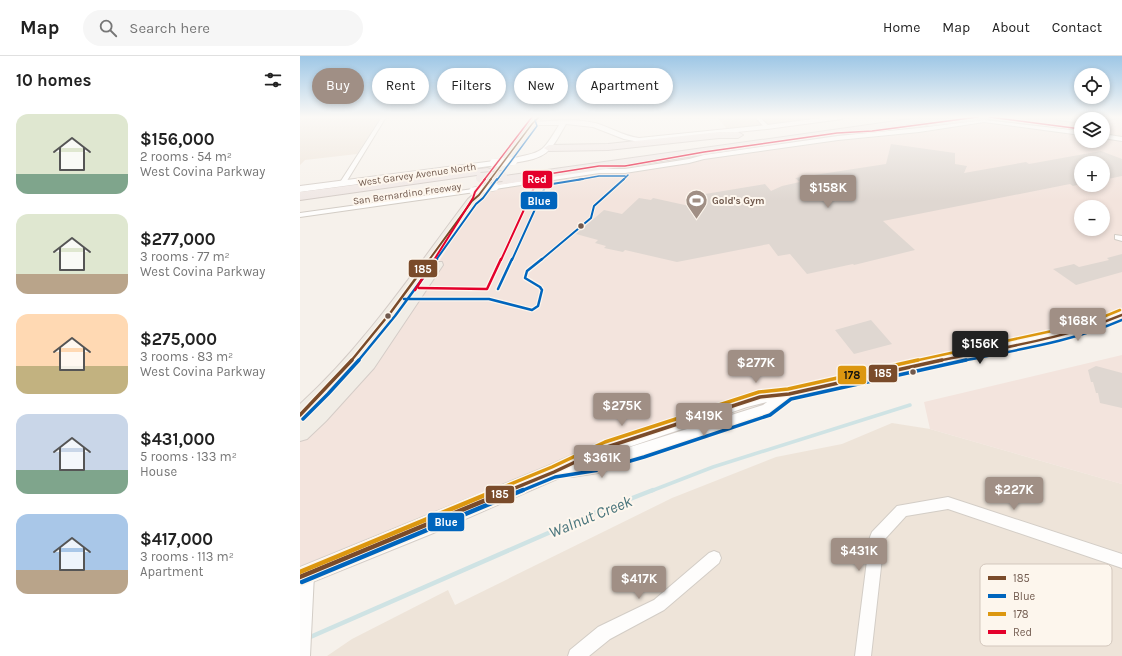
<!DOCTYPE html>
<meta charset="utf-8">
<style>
body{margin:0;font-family:Karla,sans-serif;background:#f6f6f6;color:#222;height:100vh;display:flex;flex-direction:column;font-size:15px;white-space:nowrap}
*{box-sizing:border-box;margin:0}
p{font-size:13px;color:#767676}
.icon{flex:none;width:22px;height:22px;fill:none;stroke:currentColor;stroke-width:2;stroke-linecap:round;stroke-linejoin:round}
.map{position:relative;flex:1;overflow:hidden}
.side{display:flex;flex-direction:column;background:#fff;width:300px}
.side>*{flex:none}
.banner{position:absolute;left:12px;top:12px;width:380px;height:36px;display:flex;gap:8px}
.controls{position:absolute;left:774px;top:12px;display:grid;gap:8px}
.controls a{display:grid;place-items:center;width:36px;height:36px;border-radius:50%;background:#fff;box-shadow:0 2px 6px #0003;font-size:20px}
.price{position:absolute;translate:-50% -34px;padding:0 9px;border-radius:4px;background:#a08f85;color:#fff;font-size:13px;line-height:26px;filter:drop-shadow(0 1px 2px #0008)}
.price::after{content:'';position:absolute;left:50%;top:24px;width:12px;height:9px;margin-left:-6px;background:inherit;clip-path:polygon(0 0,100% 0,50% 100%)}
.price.active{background:#222;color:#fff}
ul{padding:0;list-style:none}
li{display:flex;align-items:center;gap:12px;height:100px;padding:0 16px}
li span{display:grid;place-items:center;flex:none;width:112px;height:80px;border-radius:12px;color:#555}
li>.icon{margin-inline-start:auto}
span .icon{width:48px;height:48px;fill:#fffc;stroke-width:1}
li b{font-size:17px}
h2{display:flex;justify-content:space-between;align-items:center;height:48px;padding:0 16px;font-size:17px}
.chip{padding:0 14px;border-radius:18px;background:#fff;box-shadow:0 2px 6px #0003;font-size:14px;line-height:36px}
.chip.active{background:#a08f85;color:#fff}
header{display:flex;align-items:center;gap:24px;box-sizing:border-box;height:56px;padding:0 20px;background:#fff;border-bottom:1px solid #e0e0e0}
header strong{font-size:19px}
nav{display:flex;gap:22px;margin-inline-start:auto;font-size:14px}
.search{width:280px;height:36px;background:#f6f6f6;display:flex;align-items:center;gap:10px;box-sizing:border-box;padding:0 14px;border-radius:22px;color:#767676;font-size:15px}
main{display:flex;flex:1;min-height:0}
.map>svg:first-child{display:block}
</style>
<header>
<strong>Map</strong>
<div class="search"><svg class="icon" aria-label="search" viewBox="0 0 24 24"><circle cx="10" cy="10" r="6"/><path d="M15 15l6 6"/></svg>Search here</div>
<nav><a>Home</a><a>Map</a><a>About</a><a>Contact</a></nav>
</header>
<main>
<section class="side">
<h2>10 homes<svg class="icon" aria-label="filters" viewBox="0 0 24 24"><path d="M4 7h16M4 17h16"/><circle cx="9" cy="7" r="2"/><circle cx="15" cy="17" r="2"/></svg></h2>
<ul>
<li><span style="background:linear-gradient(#dfe7d0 75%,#7fa58c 0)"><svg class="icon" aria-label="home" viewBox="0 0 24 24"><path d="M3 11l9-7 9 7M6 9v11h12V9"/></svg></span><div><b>$156,000</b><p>2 rooms · 54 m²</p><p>West Covina Parkway</p></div></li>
<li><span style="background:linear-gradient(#dfe7d0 75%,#b9a48a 0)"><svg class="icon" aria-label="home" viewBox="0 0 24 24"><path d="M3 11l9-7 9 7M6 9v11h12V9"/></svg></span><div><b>$277,000</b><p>3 rooms · 77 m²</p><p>West Covina Parkway</p></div></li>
<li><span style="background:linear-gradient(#ffd9b3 65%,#c2b280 0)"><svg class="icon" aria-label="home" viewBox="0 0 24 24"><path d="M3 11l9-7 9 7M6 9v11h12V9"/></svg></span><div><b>$275,000</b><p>3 rooms · 83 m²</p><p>West Covina Parkway</p></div></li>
<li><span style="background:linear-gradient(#c9d6e8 70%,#7fa58c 0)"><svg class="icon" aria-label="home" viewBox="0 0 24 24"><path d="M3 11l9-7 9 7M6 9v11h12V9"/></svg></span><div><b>$431,000</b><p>5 rooms · 133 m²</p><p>House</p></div></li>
<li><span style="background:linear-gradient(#a9c7e8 70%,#b9a48a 0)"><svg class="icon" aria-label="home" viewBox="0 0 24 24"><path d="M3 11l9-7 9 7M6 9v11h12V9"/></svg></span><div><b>$417,000</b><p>3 rooms · 113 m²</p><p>Apartment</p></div></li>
</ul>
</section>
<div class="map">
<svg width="822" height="600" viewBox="0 0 822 600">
<rect width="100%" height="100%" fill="#f6f1eb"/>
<!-- residential -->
<path fill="#eee4d9" d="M21 61H81L57 98 5 104 0 109V63Z
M417 61H529L427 73Z
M592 367 630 373 822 428V600H27L52 583 148 534 155 549 372 442 476 401 542 388Z"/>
<!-- commercial -->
<path fill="#f3e4dd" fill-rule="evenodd" d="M689 61H758L781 64V85H803V65L822 63V259L445 350 302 399 0 521V377L119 237 187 130 553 77ZM781 107H803V129H781ZM781 151H803V173H781Z
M822 299V428L630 373 624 346Z"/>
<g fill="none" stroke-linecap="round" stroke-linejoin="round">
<!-- stream-far1 -->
<path stroke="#cfe3e4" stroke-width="3.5" d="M351 435 413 411 610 349"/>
<!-- stream -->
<path stroke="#cfe3e4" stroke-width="4.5" d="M8 582 294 457 353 434"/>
</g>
<!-- building -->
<path fill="#dfd7d1" d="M591 88 655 97V108L667 110 664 117 726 106 729 108 801 95 822 103V120L803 124V107H781V128L773 130 770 128 583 165 615 194 554 209 553 208 507 218 490 198 478 200 469 188 377 206 325 194 323 196 304 192 306 190 295 187 298 184 276 178 304 154 322 158 339 142 351 144 353 142 394 151 387 141 465 128 471 135 482 130 500 126 495 122 586 108Z
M822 198V216L776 229 753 213 774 208 779 211 809 204 807 202Z
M571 264 592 288 554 298 535 274Z
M796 310 822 317V352L800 347 798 337H796L793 326H791L788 314Z"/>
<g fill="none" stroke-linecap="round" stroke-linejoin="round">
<defs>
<path id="street" d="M82 61H86L45 128 40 129 39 128Z
M455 61H459L469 70V72H465Z
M684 64 781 75V79L684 66 619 76 538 84 404 103 389 107 325 117H299L195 133 192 131 195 129 299 113H325L389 103 404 99 538 80 619 72Z
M803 78 822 81V85L803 82Z
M173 133 176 135 175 136 0 161V157Z
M815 179 822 180V185L815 183Z
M648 441 822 498V512L648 453 606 460 584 484 571 600H555L570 481 572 476 597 450Z
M414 495 419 497 421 502 419 507 364 554 310 583 289 600H268L270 594 298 571 354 544 409 497Z
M7 511 12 513 14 518 10 600H0V517L2 513Z"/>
<path id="secondary" d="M529 61H545L542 63 467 73 339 86 324 83 293 71 266 68C249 98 247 102 213 107L209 105 210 103C243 95 241 99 259 69H230V67L232 66C253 65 274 62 295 67 310 71 323 80 339 82L467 69Z
M194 105H197L198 107 197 109 0 136V130Z
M822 255V264L810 269 753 285 493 343 474 358 342 403 298 417 272 421 266 419 131 478 0 531V511L248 410 301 386 460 335 489 332 753 275 801 263ZM467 346 463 349 308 398 447 351Z"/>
<path id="primary" d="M235 61H243L235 70 183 141 176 147 134 206H142L143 209 74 312 26 365 7 383 0 385V348C66 288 115 213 168 143L175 137Z"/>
<path id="highway" d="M625 61H646V62L664 61H692L687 64 629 70 626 69 625 66 198 129 194 128 192 125 194 122 198 121Z
M753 61H816L814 63 803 65V63H781V67L758 64Z
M419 76H438L443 79 438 82H419L308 94 249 95 244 92 249 89 308 88Z
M187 112 191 113 193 115 191 117 0 144V136Z"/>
</defs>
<!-- street casing -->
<use href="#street" stroke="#d3cdc6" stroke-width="2"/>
<!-- secondary casing -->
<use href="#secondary" stroke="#d5cec8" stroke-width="2"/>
<!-- primary casing -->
<use href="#primary" stroke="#d4ccc7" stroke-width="2"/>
<!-- highway casing -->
<use href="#highway" stroke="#d4ccc7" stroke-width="2"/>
<!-- street -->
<use href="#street" fill="#fefdfc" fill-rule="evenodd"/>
<!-- secondary -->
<use href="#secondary" fill="#fefdfc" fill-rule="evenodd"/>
<!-- primary -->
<use href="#primary" fill="#f1ede6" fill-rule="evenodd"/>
<!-- highway -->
<use href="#highway" fill="#f0e8e5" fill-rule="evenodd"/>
<defs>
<path id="street-bridge" d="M173 135 195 131"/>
<path id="secondary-bridge" d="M194 107 213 105"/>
<path id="highway-bridge" d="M181 122 202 120"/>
</defs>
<!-- street-bridge casing -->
<use href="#street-bridge" stroke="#d3cdc6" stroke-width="8" stroke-linecap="butt"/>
<!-- secondary-bridge casing -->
<use href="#secondary-bridge" stroke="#d5cec8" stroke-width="8" stroke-linecap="butt"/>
<!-- highway-bridge casing -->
<use href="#highway-bridge" stroke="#d4ccc7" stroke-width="12" stroke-linecap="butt"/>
<!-- street-bridge -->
<use href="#street-bridge" stroke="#fefdfc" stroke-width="7"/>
<!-- secondary-bridge -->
<use href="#secondary-bridge" stroke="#fefdfc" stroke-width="8"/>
<!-- highway-bridge -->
<use href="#highway-bridge" stroke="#f0e8e5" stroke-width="10"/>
<defs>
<path id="bus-1-far4" d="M190 124 232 68 239 61"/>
<path id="bus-1-far3" d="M129 204 172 145 179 139 191 123"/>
<path id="bus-1-far2" d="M51 305 91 256 130 203
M638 305C698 292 765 283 822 259"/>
<path id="bus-1-far1" d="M0 359 52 304
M208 435 254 416 307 391 460 341 489 338 642 304"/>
<path id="bus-1" d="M0 521 210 434"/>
<path id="bus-2-far4" d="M197 124 237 70 235 64
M277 124 299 120H325
M323 124 328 119"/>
<path id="bus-2-far3" d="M136 204 176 148 183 142 197 123
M212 204 246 129 283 123
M241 204 291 162 294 150 324 123"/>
<path id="bus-2-far2" d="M198 233 212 203
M104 243H189L232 254 238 250 242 234 240 231 225 222 227 215 242 203
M58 305 95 260 137 203
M662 305C715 294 772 286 822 264"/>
<path id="bus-2-far1" d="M3 363 28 338 59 304
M221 435 255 421 299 414 344 401 470 359 491 343 666 304"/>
<path id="bus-2" d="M2 526 223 434"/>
<path id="bus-3-far2" d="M614 305 752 275 803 261 820 254"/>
<path id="bus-3-far1" d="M194 435 252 411 305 386 459 336 488 333 618 304"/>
<path id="bus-3" d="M0 516 197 434"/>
<path id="bus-4-far2" d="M689 61 781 73
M184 124 232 61
M237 124 242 119 299 110H325L404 96 537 77 572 75 678 61"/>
<path id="bus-4-far1" d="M134 204 173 142 175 136 185 123
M201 204 238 123"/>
<path id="bus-4" d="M119 232 187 233 201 203
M115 234 135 203"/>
</defs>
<!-- bus-1-far4 casing -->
<use href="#bus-1-far4" stroke="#fdf6ed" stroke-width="3"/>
<!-- bus-1-far3 casing -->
<use href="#bus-1-far3" stroke="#fdf6ed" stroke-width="4"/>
<!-- bus-1-far2 casing -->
<use href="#bus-1-far2" stroke="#fdf6ed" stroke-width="5"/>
<!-- bus-1-far1 casing -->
<use href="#bus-1-far1" stroke="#fdf6ed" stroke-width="6"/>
<!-- bus-1 casing -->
<use href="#bus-1" stroke="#fdf6ed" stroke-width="8"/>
<!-- bus-2-far4 casing -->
<use href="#bus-2-far4" stroke="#fdf6ed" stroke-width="3"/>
<!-- bus-2-far3 casing -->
<use href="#bus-2-far3" stroke="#fdf6ed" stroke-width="4"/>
<!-- bus-2-far2 casing -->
<use href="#bus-2-far2" stroke="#fdf6ed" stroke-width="5"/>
<!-- bus-2-far1 casing -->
<use href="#bus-2-far1" stroke="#fdf6ed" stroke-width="6"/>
<!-- bus-2 casing -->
<use href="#bus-2" stroke="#fdf6ed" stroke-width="8"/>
<!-- bus-3-far2 casing -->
<use href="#bus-3-far2" stroke="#fdf6ed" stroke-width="5"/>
<!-- bus-3-far1 casing -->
<use href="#bus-3-far1" stroke="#fdf6ed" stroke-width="6"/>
<!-- bus-3 casing -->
<use href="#bus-3" stroke="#fdf6ed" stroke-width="8"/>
<!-- bus-4-far2 casing -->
<use href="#bus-4-far2" stroke="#fdf6ed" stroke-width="3"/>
<!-- bus-4-far1 casing -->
<use href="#bus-4-far1" stroke="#fdf6ed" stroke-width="4"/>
<!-- bus-4 casing -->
<use href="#bus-4" stroke="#fdf6ed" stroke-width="5"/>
<!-- bus-1-far4 -->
<use href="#bus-1-far4" stroke="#7a4b2a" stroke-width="1.5"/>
<!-- bus-1-far3 -->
<use href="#bus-1-far3" stroke="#7a4b2a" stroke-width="2"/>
<!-- bus-1-far2 -->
<use href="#bus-1-far2" stroke="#7a4b2a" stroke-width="2.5"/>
<!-- bus-1-far1 -->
<use href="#bus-1-far1" stroke="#7a4b2a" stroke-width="3.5"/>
<!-- bus-1 -->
<use href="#bus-1" stroke="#7a4b2a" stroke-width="4.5"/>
<!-- bus-2-far4 -->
<use href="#bus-2-far4" stroke="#0065bd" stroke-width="1.5"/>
<!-- bus-2-far3 -->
<use href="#bus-2-far3" stroke="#0065bd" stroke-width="2"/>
<!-- bus-2-far2 -->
<use href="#bus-2-far2" stroke="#0065bd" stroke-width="2.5"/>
<!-- bus-2-far1 -->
<use href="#bus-2-far1" stroke="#0065bd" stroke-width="3.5"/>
<!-- bus-2 -->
<use href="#bus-2" stroke="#0065bd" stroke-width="4.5"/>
<!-- bus-3-far2 -->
<use href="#bus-3-far2" stroke="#dc9710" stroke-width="2.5"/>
<!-- bus-3-far1 -->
<use href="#bus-3-far1" stroke="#dc9710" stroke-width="3.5"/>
<!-- bus-3 -->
<use href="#bus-3" stroke="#dc9710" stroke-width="4.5"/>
<!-- bus-4-far2 -->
<use href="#bus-4-far2" stroke="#e4002b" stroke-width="1.5"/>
<!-- bus-4-far1 -->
<use href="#bus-4-far1" stroke="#e4002b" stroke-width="2"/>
<!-- bus-4 -->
<use href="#bus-4" stroke="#e4002b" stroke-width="2.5"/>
</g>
<!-- sky -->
<linearGradient id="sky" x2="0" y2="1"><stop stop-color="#9ec7e6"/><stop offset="0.42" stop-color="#fbf9f6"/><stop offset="1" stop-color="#fbf9f6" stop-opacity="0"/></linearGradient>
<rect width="822" height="145" fill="url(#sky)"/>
<!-- icons -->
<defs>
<symbol id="stadium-pin" viewBox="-11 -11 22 30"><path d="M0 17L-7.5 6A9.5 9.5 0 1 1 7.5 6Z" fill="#a08f85" stroke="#fdf6ed"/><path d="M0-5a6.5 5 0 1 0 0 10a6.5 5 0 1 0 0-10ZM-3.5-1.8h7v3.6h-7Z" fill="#fff"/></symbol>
</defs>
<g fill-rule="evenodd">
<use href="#stadium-pin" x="384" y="132" width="25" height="34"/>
</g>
<!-- markers -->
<g fill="#715a4e" stroke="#fdf6ed" stroke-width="1.5">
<circle cx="281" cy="170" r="3.5"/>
<circle cx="88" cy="260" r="3.5"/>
<circle cx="613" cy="316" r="3.5"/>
</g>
<g text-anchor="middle" stroke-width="4" stroke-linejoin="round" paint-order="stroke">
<!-- far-street labels -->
<g font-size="10" fill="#715a4e" stroke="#fdf6ed">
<text transform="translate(117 118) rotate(-8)" y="4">West Garvey Avenue North</text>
<text transform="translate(107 137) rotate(-8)" y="4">San Bernardino Freeway</text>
</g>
<!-- far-poi labels -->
<g font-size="10" font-weight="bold" fill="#715a4e" stroke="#fdf6ed" text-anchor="start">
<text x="412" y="148">Gold's Gym</text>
</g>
<!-- near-water labels -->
<g font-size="16" font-style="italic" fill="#47737b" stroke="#fdf6ed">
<text transform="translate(290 460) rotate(-22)" y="6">Walnut Creek</text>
</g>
</g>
<!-- legend -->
<rect x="680" y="508" width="132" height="82" rx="6" fill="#fdf6ed" stroke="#d3c7bd" stroke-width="1"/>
<rect x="688" y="520" width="18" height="4" fill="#7a4b2a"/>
<rect x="688" y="538" width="18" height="4" fill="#0065bd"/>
<rect x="688" y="556" width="18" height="4" fill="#dc9710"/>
<rect x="688" y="574" width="18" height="4" fill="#e4002b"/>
<g font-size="11" fill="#715a4e">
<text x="713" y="526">185</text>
<text x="713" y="544">Blue</text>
<text x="713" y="562">178</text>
<text x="713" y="580">Red</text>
</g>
<g stroke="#fdf6ed" stroke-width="1.5">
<rect x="222" y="114" width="31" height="19" rx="4" fill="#e4002b"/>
<rect x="220" y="135" width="38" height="19" rx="4" fill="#0065bd"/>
<rect x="108" y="203" width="30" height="19" rx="4" fill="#7a4b2a"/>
<rect x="568" y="308" width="30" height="19" rx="4" fill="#7a4b2a"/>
<rect x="537" y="309" width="30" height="20" rx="4" fill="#dc9710"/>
<rect x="185" y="429" width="30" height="19" rx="4" fill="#7a4b2a"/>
<rect x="127" y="456" width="38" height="20" rx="4" fill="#0065bd"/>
</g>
<g font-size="11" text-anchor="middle" font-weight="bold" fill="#fff">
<text x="237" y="127">Red</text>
<text x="239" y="149">Blue</text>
<text x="123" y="217">185</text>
<text x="583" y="321">185</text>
<text x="200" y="442">185</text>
<text x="146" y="470">Blue</text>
</g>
<g font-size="11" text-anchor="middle" font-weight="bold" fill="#111">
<text x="552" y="323">178</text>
</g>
</svg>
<div class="controls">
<a><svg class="icon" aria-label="locate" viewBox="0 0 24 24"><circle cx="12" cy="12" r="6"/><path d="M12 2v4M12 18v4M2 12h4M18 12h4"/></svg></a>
<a><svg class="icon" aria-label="layers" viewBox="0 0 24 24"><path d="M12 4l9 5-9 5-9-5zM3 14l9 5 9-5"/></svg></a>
<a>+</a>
<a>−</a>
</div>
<b class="price" style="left:528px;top:153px">$158K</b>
<b class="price" style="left:778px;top:286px">$168K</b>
<b class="price active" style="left:680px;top:309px">$156K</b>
<b class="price" style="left:456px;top:328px">$277K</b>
<b class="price" style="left:322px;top:371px">$275K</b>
<b class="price" style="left:404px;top:381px">$419K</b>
<b class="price" style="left:302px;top:423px">$361K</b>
<b class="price" style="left:714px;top:455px">$227K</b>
<b class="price" style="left:559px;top:516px">$431K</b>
<b class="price" style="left:339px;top:544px">$417K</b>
<div class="banner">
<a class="chip active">Buy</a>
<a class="chip">Rent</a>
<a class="chip">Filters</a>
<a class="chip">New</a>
<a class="chip">Apartment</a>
</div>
</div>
</main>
